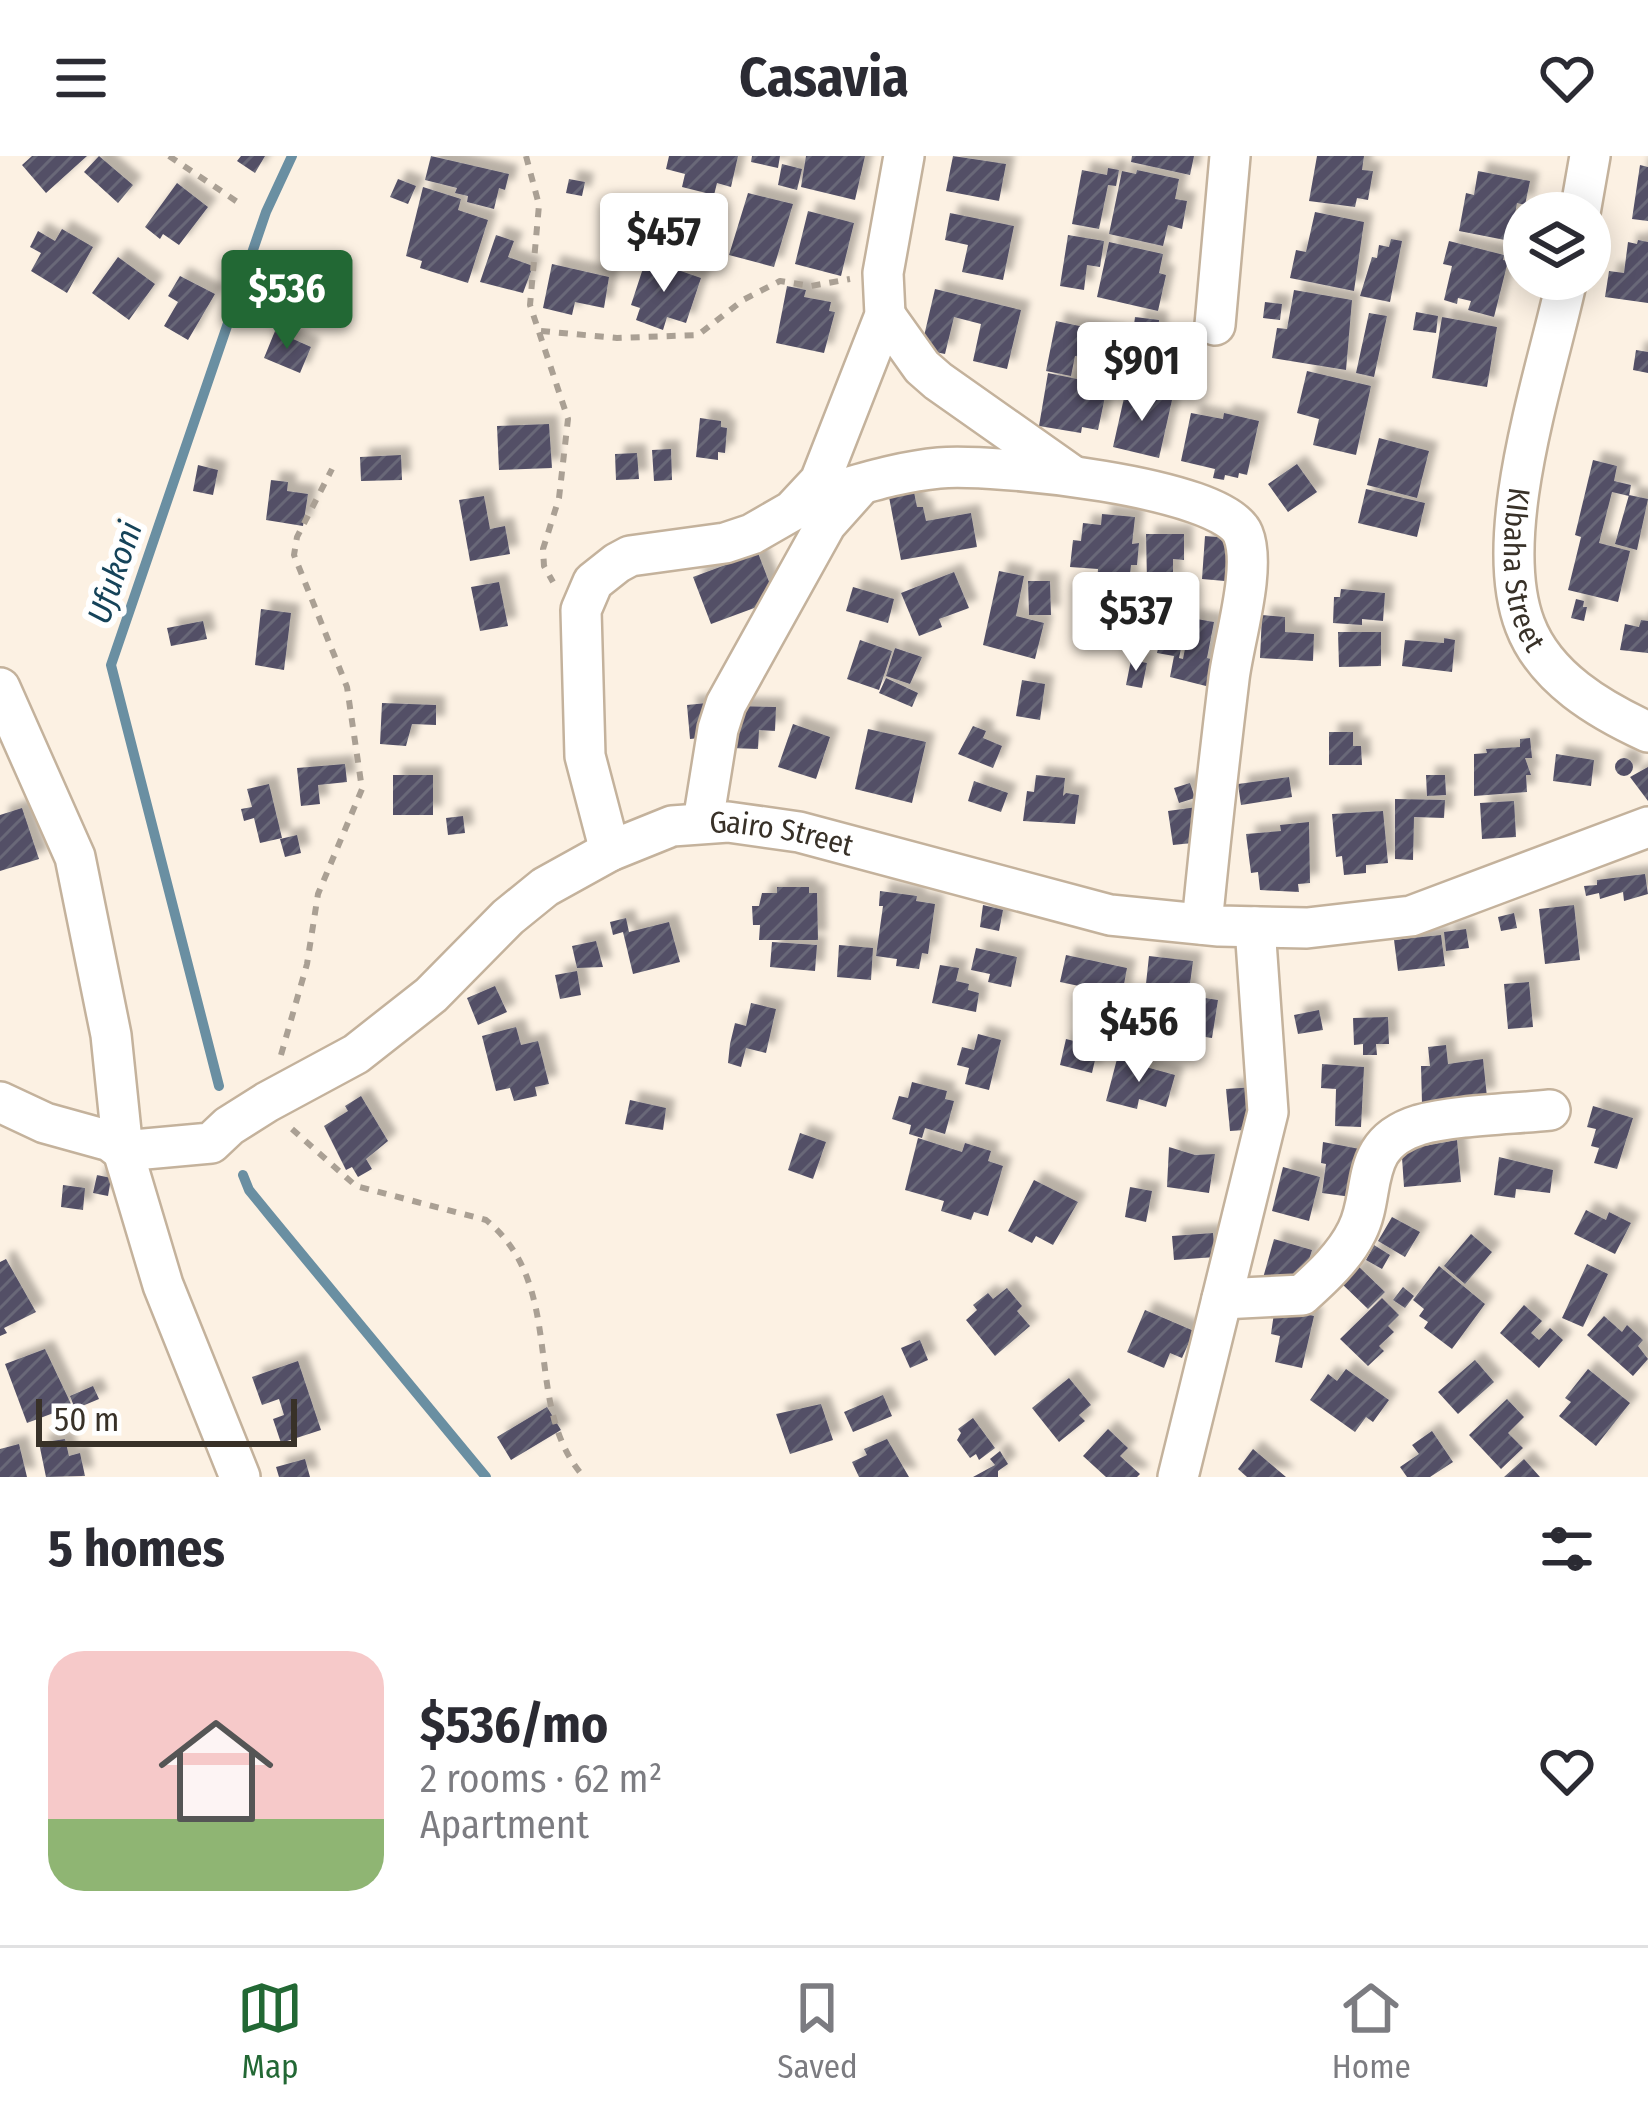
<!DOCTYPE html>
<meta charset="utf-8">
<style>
body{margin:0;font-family:"Fira Sans Condensed",sans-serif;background:#f7f7f7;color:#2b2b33;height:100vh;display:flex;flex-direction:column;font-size:45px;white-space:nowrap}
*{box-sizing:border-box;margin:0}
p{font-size:39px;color:#7c7c81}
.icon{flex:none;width:66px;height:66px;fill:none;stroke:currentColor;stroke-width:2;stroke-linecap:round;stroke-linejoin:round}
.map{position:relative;height:1321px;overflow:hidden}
.sheet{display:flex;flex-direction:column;background:#fff;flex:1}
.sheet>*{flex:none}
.tools{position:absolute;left:1503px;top:36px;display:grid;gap:24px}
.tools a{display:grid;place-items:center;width:108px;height:108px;border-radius:50%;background:#fff;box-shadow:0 6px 30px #0003;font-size:60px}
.scale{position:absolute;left:36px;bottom:30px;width:261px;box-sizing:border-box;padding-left:12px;border:6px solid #383128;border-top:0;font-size:33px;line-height:42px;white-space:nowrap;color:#383128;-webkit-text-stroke:9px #fff;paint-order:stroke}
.price{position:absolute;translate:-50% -102px;padding:0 27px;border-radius:12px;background:#fff;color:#222;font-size:39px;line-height:78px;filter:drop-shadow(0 3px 6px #0008)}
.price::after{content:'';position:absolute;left:50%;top:72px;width:36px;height:27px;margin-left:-18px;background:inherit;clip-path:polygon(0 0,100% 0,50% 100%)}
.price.selected{background:#226834;color:#fff}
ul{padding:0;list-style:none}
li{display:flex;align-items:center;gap:36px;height:300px;padding:0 48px}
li+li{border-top:3px solid #e1e1e2}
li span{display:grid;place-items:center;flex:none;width:336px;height:240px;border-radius:36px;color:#555}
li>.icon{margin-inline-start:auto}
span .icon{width:144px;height:144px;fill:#fffc;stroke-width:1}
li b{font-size:51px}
h2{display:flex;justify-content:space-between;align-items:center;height:144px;padding:0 48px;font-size:51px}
header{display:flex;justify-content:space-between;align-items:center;height:156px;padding:0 48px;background:#fff;font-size:54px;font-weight:700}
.tabs{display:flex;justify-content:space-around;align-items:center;height:168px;border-top:3px solid #e1e1e2;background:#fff;font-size:33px;color:#7c7c81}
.tabs a{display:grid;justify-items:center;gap:6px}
.tabs .selected{color:#226834}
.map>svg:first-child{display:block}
</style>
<header><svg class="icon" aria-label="menu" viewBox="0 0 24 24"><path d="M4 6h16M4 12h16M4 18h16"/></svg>Casavia<svg class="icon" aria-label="heart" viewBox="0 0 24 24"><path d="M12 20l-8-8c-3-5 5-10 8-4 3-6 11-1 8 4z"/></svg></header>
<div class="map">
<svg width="1648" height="1321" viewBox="0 0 1648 1321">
<defs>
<pattern id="building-hatch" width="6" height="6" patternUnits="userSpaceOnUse" patternTransform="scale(3)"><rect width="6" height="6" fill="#525066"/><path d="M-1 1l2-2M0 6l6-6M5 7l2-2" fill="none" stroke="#696778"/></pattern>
<filter id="shadow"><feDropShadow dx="9" dy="-9" stdDeviation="3" flood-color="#0004"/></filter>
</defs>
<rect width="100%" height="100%" fill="#fcf1e3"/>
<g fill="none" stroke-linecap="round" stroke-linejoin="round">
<!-- stream -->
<path stroke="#6a8fa2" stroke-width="10" d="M219 930 111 509 266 56 292 0
M243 1019 249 1034 271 1061 486 1321"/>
</g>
<!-- building -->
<path fill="url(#building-hatch)" filter="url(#shadow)" d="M32 0H87L46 37 22 9Z
M99 0 133 29 118 47 84 16Z
M241 0H265L255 17 237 5Z
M431 0 509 18 505 34 499 32 494 53 467 46 468 40 455 37 457 32 425 24Z
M669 0H738L731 31 717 27 714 39 682 31 685 18 666 13Z
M752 0H780L778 12 751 6Z
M806 0H865L855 44 801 31Z
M953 0 1006 8 999 45 946 35Z
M1132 0H1194L1190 19 1131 6Z
M1317 0H1364L1362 14 1373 15 1368 44 1357 42 1355 51 1309 45Z
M782 8 802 13 797 34 778 29Z
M1640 9 1648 11V65L1632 63Z
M1108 12 1119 14 1116 30 1108 29 1099 73 1072 68 1082 14 1107 19Z
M1137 14 1179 23 1175 43 1187 45 1182 73 1168 69 1163 90 1109 78 1122 15 1136 18Z
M1478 15 1530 25 1525 49 1517 47 1510 85 1459 75 1466 37 1474 39Z
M398 23 416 30 408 48 390 41Z
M569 23 585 26 582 40 566 37Z
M177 27 208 51 179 89 163 78 160 83 145 71Z
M423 31 461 43 458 54 488 64 468 127 420 112 422 105 406 100Z
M748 37 793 48 774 111 729 99Z
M654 54 708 71 701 94 688 90 685 102 661 95 665 83 647 77Z
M808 55 854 67 841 120 795 108Z
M1315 56 1364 66 1354 135 1290 122 1296 94 1306 96Z
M950 57 1014 70 1003 124 962 116 968 89 945 84Z
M62 73 93 91 67 137 31 115 41 97 30 91 38 75 55 85Z
M496 79 514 85 508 101 533 110 523 137 480 126Z
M1068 79 1104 85 1100 111 1087 109 1084 134 1060 130Z
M1391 83 1402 85 1390 146 1360 140 1372 101 1377 102 1379 89 1389 91Z
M1638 84 1648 86V147L1605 141 1609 115 1624 117 1628 86 1637 88Z
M1449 85 1504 99 1503 104 1508 105 1494 161 1468 154 1471 145 1458 142 1457 148 1444 144 1452 110 1443 108Z
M1109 86 1163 98 1159 117 1166 119 1158 155 1097 141Z
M118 101 155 128 129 164 92 137Z
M646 103 701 122 686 167 667 161 663 174 636 164 640 152 631 149Z
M552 108 609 121 604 152 575 146 572 159 543 152Z
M180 120 215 138 188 184 164 170 178 146 168 140Z
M787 130 806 134 804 141 831 146 829 155 835 156 824 197 776 187Z
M935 133 1021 154 1007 213 973 205 981 168 954 161 945 198 921 193Z
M1294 134 1352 144 1346 214 1272 202 1277 172 1287 173Z
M1265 146 1282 148 1280 164 1263 162Z
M1416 156 1438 160 1436 177 1413 174Z
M1369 157 1387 160 1374 221 1356 217Z
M1135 161 1159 164 1158 180 1133 177Z
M1442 161 1497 171 1487 231 1432 222Z
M1056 165 1117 178 1107 227 1101 226 1099 235 1106 236 1098 274 1082 271 1081 277 1039 270 1048 217 1082 224 1086 202 1075 200 1071 220 1046 215Z
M275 175 311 191 300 217 264 202Z
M1636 194 1648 196V217L1633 214Z
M1307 215 1371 230 1356 299 1313 289 1319 263 1297 257Z
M1126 233 1172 244 1159 302 1113 291Z
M1191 257 1223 263 1224 257 1259 265 1247 319 1239 317 1238 322 1225 319 1224 324 1213 322 1215 313 1181 305Z
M700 262 721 265V271L727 272 725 297 718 296V304L696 301Z
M549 268 552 312 499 314 497 270Z
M1379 282 1429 295 1417 342 1367 329Z
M671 293 672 324 654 325 652 294Z
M637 297 639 323 616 324 615 298Z
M401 299 402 324 361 325 360 301Z
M1593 304 1617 310 1614 325 1631 329 1629 340 1612 336 1599 387 1630 395 1618 446 1568 434 1581 381 1575 379Z
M1297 308 1317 336 1288 356 1268 328Z
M198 309 218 314 213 339 193 335Z
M271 324 288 326 287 335 308 338 303 370 266 364Z
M1366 333 1425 347 1417 381 1358 367Z
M914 336 917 351H923L926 365 971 357 977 391 901 404 889 341Z
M1629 339 1648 343 1637 394 1615 388Z
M484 340 490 373 505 370 510 398 470 405 459 344Z
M1102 358 1135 361 1132 388 1139 387 1137 409H1131L1129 428 1097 425 1098 413 1070 411 1073 384 1081 385 1083 367 1101 369Z
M1146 378H1184V404L1173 403V425H1147Z
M1205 380 1228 382 1225 425 1202 423Z
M758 397 776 444 711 468 693 421Z
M999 415 1024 420 1016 460 1044 467 1035 503 983 489Z
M954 416 969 452 939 463 942 471 919 480 901 437Z
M1028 425H1050L1051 459H1029Z
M499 426 508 470 480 475 471 431Z
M853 431 894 443 888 467 846 455Z
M1341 433 1385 437 1383 465 1362 463V469L1333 467 1334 441H1340Z
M1086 434 1123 441 1120 461 1127 463 1123 483 1099 478V475L1074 473Z
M1576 443 1584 445 1583 451H1587L1584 465 1571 462Z
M261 453 291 457 284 514 255 509Z
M1166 457 1187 465 1179 502 1183 503 1191 462 1214 466 1207 502 1215 504 1210 531 1170 521 1174 500 1157 497Z
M1262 459 1285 461V476L1314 478 1313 505 1260 502Z
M1641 464 1648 465V497L1620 494 1625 468 1639 471Z
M203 465 207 483 171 490 167 472Z
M1338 476H1381V510L1339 511Z
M1444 482 1455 484 1452 516 1402 510 1405 484 1444 487Z
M860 484 892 495 879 534 847 523Z
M895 492 922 501 910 528 886 520Z
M1131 504 1147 507 1142 532 1126 529Z
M886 522 918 537 912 551 879 537Z
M1022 524 1045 528 1040 564 1016 560Z
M382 547 436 549V569L412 568 406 590 380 588Z
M707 547 711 581 690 583 687 549Z
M732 550 776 551 775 575 759 574 758 593 731 592Z
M793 568 830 581 816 623 778 611Z
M973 570 986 575 983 582 1002 590 993 612 958 598Z
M868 573 926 586 912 647 855 633Z
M1329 576H1353V590H1361L1362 609H1329Z
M1530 582 1532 602H1525L1531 619H1526L1527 636 1474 640V598L1487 597 1486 593 1520 591V583Z
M1556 598 1594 604 1591 630 1553 625Z
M1615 611a9 9 0 1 1 18 0a9 9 0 1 1-18 0Z
M345 608 347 626 318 629 320 648 301 650 297 612Z
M1648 611V645L1630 621Z
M393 619H433V659H393Z
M1036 619 1065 622 1063 640 1066 637 1079 639 1075 668 1023 665 1027 635 1034 636Z
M1426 619H1445L1446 639 1427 640Z
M1289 621 1292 641 1241 649 1238 628Z
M974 625 1008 637 1001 656 968 645Z
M1190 627 1195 642 1179 647 1174 632Z
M269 628 282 682 260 687 254 662 244 665 241 653 252 651 247 633Z
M1395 643 1445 644 1444 662 1414 661 1413 704 1395 703Z
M1514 645 1516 681 1482 683 1480 647Z
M1197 651 1202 686 1173 689 1168 655Z
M22 652 39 703 0 715V659Z
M1383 655 1388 707 1366 709V717L1344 719 1342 700 1336 701 1332 658Z
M463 660 465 677 448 679 446 662Z
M1309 666 1310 727 1298 728 1299 736 1260 734 1258 716 1251 717 1246 678 1281 675 1280 669Z
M297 679 301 697 285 701 280 683Z
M1645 718 1648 738 1624 745 1623 736 1600 743 1599 737 1586 740 1584 730 1597 729V724Z
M777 731H809V737H817L818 784H759L760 769H753L752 750H759L762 737H777Z
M880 735 917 740 916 745 935 748 928 798 922 797 919 813 896 810 897 803 876 800 883 750H879Z
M983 749 1003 754 999 775 980 771Z
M1574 749 1580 804 1545 808 1539 753Z
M1514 757 1517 772 1501 775 1498 761Z
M626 762 629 776 669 766 680 806 633 818 623 776 613 779 610 766Z
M1466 773 1469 792 1446 795 1444 776Z
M1441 779 1445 810 1398 815 1394 784Z
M596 785 603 811 577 812 572 790Z
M772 786 817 789 815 815 770 811Z
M839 789 873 792 871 824 837 821Z
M976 792 1017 801 1011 831 988 826 990 818 971 814Z
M1066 799 1127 812 1122 839 1060 826Z
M1149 800 1193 805 1188 843 1145 837Z
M940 809 959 812 956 825 969 828 968 834 979 837 976 856 932 847Z
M577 815 581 839 560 843 555 819Z
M1529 826 1533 871 1508 873 1504 828Z
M495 830 507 856 478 869 467 842Z
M1198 841 1218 844 1212 882 1192 879Z
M1163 843 1189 847 1184 881 1135 874 1138 847 1162 851Z
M751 847 776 853 766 897 746 892 741 911 728 907 730 888 735 867 746 870Z
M1319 854 1323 874 1298 878 1294 859Z
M1388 861 1389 888H1376L1377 899H1363V888L1354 889 1353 862Z
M516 871 521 889 538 885 549 928 535 931 537 940 514 945 510 932 496 935 482 880Z
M978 878 1001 884 989 934 965 928 969 912 957 909 962 891 974 894Z
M1066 883 1098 891 1092 917 1060 909Z
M1446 889 1448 908 1483 903 1487 941 1422 948 1421 910H1430L1428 891Z
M1117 903 1175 919 1166 951 1139 943 1137 953 1106 945Z
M1322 908 1364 911 1361 971 1335 970 1336 933 1321 932Z
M912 926 947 935 945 943 954 945 945 978 925 972 922 982 909 978 911 969 892 963 899 940 908 942Z
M1255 931 1259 973 1230 975 1226 933Z
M361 940 388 985 366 1003 372 1013 358 1021 352 1011 346 1014 324 970 348 955 345 950Z
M630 944 666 952 663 974 625 968Z
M1593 950 1633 962 1617 1013 1594 1007 1599 992 1591 990 1596 973 1587 971Z
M800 977 826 986 813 1023 788 1014Z
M918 982 962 996 965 987 991 995 988 1005 1003 1010 988 1060 974 1056 971 1064 941 1055 944 1045 905 1034Z
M1457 984 1461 1026 1404 1031 1401 987 1424 986 1425 990Z
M1323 986 1365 994 1359 1042 1322 1037 1326 1008 1321 1007Z
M1169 991 1195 999 1215 998 1209 1037 1167 1031Z
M1499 1001 1553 1014 1550 1037 1516 1033 1515 1042 1494 1039Z
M1283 1011 1320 1021 1309 1065 1272 1055Z
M97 1019 111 1022 108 1040 93 1037Z
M1034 1024 1078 1046 1053 1089 1036 1080 1032 1087 1008 1075Z
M63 1029 85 1032 83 1054 61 1051Z
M1130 1031 1152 1035 1146 1066 1125 1061Z
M1586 1054 1606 1064 1609 1056 1631 1067 1615 1098 1574 1078Z
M1392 1061 1420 1076 1405 1101 1378 1085Z
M1213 1077 1215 1101 1174 1104 1172 1080Z
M1471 1078 1492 1096 1465 1128 1444 1110Z
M1274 1083 1312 1094 1300 1133 1263 1122Z
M1374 1089 1390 1099 1382 1113 1366 1104Z
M6 1103 36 1156 4 1172 7 1177 0 1180V1106Z
M1587 1108 1608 1118 1583 1171 1562 1162Z
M1358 1110 1385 1136 1368 1153 1341 1127Z
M1439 1110 1485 1148 1452 1193 1424 1172 1428 1166 1419 1160 1424 1153 1413 1144Z
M1403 1131 1414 1140 1405 1152 1393 1144Z
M1007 1132 1022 1150 1017 1155 1030 1170 995 1200 966 1164 977 1154 973 1149 988 1137 993 1143Z
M1382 1142 1399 1159 1388 1170 1394 1176 1379 1190 1384 1195 1368 1210 1340 1183Z
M1524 1149 1542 1165 1531 1177 1539 1184 1550 1172 1563 1184 1539 1212 1500 1177Z
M1145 1154 1194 1175 1182 1202 1170 1197 1164 1212 1127 1196Z
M1286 1154 1314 1160 1302 1212 1275 1206 1280 1180 1271 1178 1274 1157Z
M1604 1160 1622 1176 1627 1169 1643 1184 1638 1190 1648 1203 1633 1220 1587 1179Z
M920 1184 928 1204 910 1212 901 1192Z
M45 1193 72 1250 27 1267 5 1208Z
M1475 1204 1494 1226 1458 1258 1438 1236Z
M298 1205 321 1274 281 1287 273 1263 284 1259 279 1243 262 1249 252 1221Z
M1346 1213 1389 1244 1373 1266 1366 1261 1355 1276 1310 1244 1328 1218 1337 1225Z
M1588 1213 1630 1247 1596 1290 1559 1260 1571 1246 1565 1242Z
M1069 1222 1091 1249 1079 1259 1085 1265 1059 1286 1032 1252Z
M93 1230 99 1243 75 1253 70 1240Z
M883 1239 892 1260 853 1276 844 1256Z
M1507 1243 1524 1261 1508 1277 1523 1292 1501 1313 1469 1279Z
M821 1248 833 1284 790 1298 776 1258Z
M547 1251 561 1274 511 1304 497 1281Z
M973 1262 995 1292 979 1304 976 1298 970 1302 957 1284 961 1277 958 1273Z
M1108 1273 1128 1292 1120 1300 1140 1318 1137 1321H1106L1083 1300Z
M1432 1275 1453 1306 1430 1321H1407L1400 1311 1419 1298 1412 1289Z
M65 1283 69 1300 80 1297 85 1320 46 1321 39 1287Z
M887 1283 909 1321H859L852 1306 867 1299 864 1293Z
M19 1288 27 1321H0V1293Z
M1253 1293 1286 1321H1247L1238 1313Z
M1000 1295 1008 1308 998 1315V1321H973L995 1309 990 1303Z
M305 1303 310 1321H279L276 1311Z
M1524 1303 1540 1321H1504Z"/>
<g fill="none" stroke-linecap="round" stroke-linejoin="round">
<defs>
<g id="minor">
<path d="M1580 57 1590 0"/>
<path id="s1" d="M1567 123C1547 217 1490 378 1525 469 1545 522 1600 554 1648 576"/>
<path d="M885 159 922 211 938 225 1070 318"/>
<path d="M1215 169 1230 0"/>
<path d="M806 343C850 332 894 316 939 312 990 307 1224 330 1243 378 1257 412 1233 487 1229 523 1219 605 1210 686 1202 768"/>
<path d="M0 532 75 701 111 879 123 995 163 1129 240 1321"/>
<path d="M703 666 718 573 726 548 826 368 860 330"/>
<path d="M610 695 585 600 581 454 593 426 617 407 630 400 725 387 752 378 792 355 820 325 885 159 883 117 904 0"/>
<path id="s2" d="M0 946 45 967 110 985 123 995 211 987 229 970 267 946 356 898 431 839 508 761 545 731 610 695 672 670 728 666 799 676 1110 759 1219 770 1307 772 1411 760 1648 671"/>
<path d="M1222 1143 1302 1139C1322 1121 1345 1100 1357 1075 1377 1036 1357 988 1419 969 1455 959 1512 958 1550 954"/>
<path d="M1178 1321 1268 956 1255 771"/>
</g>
</defs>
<!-- minor casing -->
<use href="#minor" stroke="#c4b29c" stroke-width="44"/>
<!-- path -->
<path stroke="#aaa094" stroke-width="6" stroke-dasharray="9 9" stroke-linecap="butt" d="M169 0 242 49
M526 0 539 49 530 149 568 263 559 342 543 393 544 410 553 426
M541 175 617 182 698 179 743 144 780 125 811 130 850 123
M281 899 307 808 318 738 362 633 347 531 294 399 297 381 332 313
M292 973 356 1030 486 1064C569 1131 520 1250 584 1321"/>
<!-- minor -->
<use href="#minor" stroke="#fff" stroke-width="39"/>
</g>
<g text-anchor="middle" stroke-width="12" stroke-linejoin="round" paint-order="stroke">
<!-- street labels -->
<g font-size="30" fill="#383128" stroke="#fff">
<text dy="10" stroke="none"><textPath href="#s1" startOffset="297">KIbaha Street</textPath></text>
<text dy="10" stroke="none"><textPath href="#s2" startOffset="897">Gairo Street</textPath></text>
</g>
<!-- water labels -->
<g font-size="33" font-style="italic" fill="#154359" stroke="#fff">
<text transform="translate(114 416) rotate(-71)" y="12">Ufukoni</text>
</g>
</g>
</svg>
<div class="tools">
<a><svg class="icon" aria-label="layers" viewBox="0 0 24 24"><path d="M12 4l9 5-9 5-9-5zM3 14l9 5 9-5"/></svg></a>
</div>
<div class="scale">50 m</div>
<b class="price" style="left:664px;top:139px">$457</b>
<b class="price selected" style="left:287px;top:196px">$536</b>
<b class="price" style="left:1142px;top:268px">$901</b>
<b class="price" style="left:1136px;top:518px">$537</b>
<b class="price" style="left:1139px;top:929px">$456</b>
</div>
<section class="sheet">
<h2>5 homes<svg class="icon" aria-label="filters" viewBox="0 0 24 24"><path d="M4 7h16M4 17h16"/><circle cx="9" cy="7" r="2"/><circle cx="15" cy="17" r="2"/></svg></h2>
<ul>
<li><span style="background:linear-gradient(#f6c9c9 70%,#8fb573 0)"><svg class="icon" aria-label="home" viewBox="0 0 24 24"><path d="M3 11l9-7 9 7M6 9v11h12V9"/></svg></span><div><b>$536/mo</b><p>2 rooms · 62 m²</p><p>Apartment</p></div><svg class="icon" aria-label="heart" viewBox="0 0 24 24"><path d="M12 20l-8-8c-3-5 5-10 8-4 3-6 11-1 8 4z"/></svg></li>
</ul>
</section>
<nav class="tabs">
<a class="selected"><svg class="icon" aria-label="map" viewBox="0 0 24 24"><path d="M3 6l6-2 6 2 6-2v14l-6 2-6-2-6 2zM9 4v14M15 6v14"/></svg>Map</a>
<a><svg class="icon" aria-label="saved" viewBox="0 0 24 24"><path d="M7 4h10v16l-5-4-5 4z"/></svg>Saved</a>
<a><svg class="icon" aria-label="home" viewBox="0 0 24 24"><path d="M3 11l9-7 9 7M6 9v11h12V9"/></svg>Home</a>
</nav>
